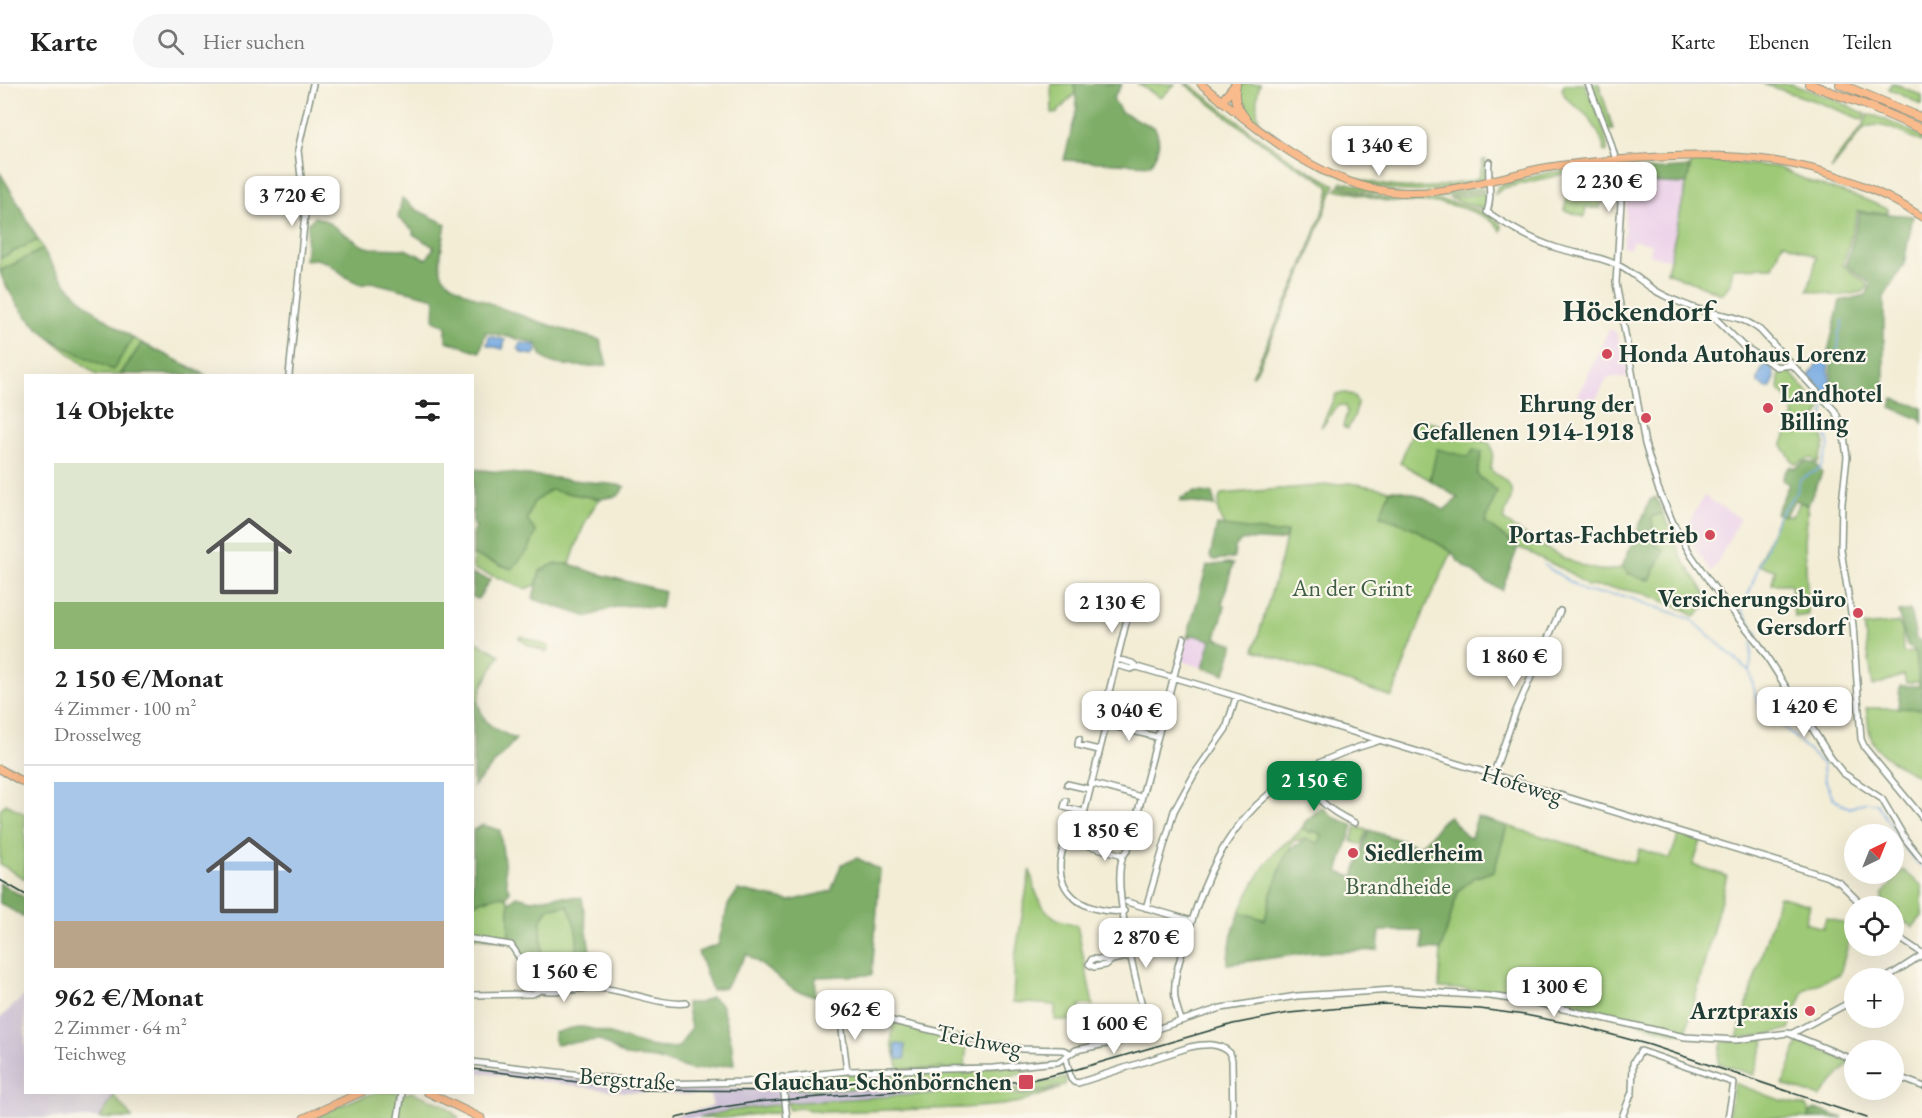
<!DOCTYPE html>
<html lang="de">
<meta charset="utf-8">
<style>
body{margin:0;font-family:"EB Garamond",serif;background:#f6f6f6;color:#222;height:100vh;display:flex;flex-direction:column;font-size:22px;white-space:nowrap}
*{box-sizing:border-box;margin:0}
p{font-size:20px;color:#767676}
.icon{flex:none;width:33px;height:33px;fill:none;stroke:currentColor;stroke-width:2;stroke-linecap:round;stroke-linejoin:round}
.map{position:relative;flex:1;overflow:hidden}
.details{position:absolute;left:24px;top:290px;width:450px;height:720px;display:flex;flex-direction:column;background:#fff;border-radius:0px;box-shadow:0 6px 24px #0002}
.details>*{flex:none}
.needle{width:39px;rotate:43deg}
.tools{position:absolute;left:1844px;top:740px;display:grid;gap:12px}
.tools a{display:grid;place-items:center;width:60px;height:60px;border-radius:50%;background:#fff;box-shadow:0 6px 24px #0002;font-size:30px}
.price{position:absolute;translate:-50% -51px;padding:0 14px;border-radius:12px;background:#fff;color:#222;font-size:20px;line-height:39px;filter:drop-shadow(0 2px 3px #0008)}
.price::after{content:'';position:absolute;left:50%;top:36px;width:18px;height:14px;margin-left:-9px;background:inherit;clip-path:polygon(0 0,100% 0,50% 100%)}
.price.selected{background:#0b8043;color:#fff}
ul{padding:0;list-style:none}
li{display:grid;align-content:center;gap:12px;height:318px;padding:0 30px}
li+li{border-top:2px solid #e0e0e0}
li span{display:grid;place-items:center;height:186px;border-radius:0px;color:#555}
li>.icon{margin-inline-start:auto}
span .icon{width:108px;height:108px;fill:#fffc;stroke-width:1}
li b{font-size:26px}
h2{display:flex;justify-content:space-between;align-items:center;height:72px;padding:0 30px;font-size:26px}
header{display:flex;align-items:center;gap:36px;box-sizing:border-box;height:84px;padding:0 30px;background:#fff;border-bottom:2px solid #e0e0e0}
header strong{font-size:28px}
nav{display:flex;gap:33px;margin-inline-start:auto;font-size:21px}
.search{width:420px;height:54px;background:#f6f6f6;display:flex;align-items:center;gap:15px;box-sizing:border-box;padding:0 21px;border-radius:33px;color:#767676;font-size:22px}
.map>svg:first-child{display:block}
</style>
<header>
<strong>Karte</strong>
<div class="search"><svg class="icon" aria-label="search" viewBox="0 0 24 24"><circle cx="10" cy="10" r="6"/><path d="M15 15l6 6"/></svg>Hier suchen</div>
<nav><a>Karte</a><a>Ebenen</a><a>Teilen</a></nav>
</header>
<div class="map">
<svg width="1922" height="1034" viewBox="0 0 1922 1034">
<rect width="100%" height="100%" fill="#fbf7ec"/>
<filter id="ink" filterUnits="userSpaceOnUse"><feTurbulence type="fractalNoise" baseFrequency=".0167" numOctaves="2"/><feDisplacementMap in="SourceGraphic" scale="12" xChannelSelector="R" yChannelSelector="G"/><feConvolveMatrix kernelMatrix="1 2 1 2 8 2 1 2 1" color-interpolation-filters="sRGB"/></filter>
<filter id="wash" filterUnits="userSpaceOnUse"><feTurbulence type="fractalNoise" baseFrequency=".008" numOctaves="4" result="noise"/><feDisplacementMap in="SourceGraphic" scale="24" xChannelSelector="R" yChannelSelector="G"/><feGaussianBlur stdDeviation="1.35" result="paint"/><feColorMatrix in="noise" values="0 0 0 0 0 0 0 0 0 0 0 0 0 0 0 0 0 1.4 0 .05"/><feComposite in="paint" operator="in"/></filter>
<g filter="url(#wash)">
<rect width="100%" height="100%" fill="#f3edd6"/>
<!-- built -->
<path fill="#ecd1ea" d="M1634 98 1687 100 1670 175 1650 172 1651 159 1632 157 1631 163H1623L1628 101Z
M1609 245 1616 249 1626 280 1628 293H1608L1592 322 1577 313Z
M1704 412 1740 434 1712 489 1684 448Z
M1192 551 1212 556 1203 584 1179 576 1187 554Z"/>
<!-- industrial -->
<path fill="#cbbfd5" d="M25 911 26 1008H117L100 1034H0V934Z
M473 983 646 1004 760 1005 768 1003 780 1005H868L980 997 981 1006 782 1020 729 1027 699 1034H667L713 1022 710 1011 663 1010 615 1007 473 988Z"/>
<!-- green -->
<path fill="#9ec976" stroke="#5e8355" stroke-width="1.5" d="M1051 0H1074L1075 9 1056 30 1052 29Z
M1138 0H1175L1161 14Z
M1185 0H1189L1257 52 1298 80 1335 101 1300 192 1256 288 1252 292 1298 193 1328 114 1330 104C1322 93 1303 87 1291 79 1254 54 1220 27 1185 0Z
M1242 0H1260C1256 13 1255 26 1260 39 1316 84 1378 115 1452 100 1474 96 1480 100 1483 76H1486C1485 81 1486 89 1483 94 1480 98 1459 101 1453 103 1392 118 1331 93 1282 58 1266 47 1249 35 1238 19V6Z
M1565 0H1585C1592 18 1609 49 1607 68L1603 67C1606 59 1591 35 1584 29 1575 21 1565 17 1562 5Z
M1591 0H1599L1613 45 1609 46Z
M1763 0H1790L1832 14 1866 30 1863 36 1818 18Z
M1891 0H1896L1922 12V21L1889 5Z
M1868 31 1876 32 1922 52V58C1905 51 1882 35 1864 44L1831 86 1836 76 1863 42Z
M1692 75 1777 83 1813 99 1861 114 1888 125V129L1858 127 1843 181 1868 201 1863 208 1837 212 1808 206 1817 173 1783 158 1773 183 1733 184 1730 200 1722 210 1667 188Z
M1604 83 1609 85 1613 92 1616 115 1601 118 1600 124H1586L1584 133 1564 126 1573 94 1570 91 1564 90 1504 104 1495 110 1498 102 1551 88Z
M1342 98 1407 112H1433L1478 104 1485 106C1433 116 1391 118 1340 100Z
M1339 102C1358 108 1377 114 1398 116 1413 118 1429 114 1444 117 1460 119 1495 130 1502 143L1501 147C1492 131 1451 119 1434 119 1418 118 1403 119 1387 117 1370 114 1353 107 1336 106Z
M1483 109 1488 111 1483 125 1449 114Z
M38 156 43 165 0 187V174Z
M48 253 113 286 133 254 142 259 121 289 124 291H97Z
M1787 285 1822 324 1817 333 1825 360 1818 379 1811 374 1795 380 1782 362 1794 331 1786 313 1778 305 1780 286Z
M1346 309C1366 314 1354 332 1348 345L1343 343 1347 328 1345 322 1341 321C1330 325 1330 336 1321 343L1336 310Z
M1418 334 1489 359C1496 367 1491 376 1491 386 1496 391 1503 394 1507 398 1518 410 1506 423 1503 436 1529 454 1591 499 1622 483L1629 490 1664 467 1654 459 1652 433 1663 429 1682 475 1711 517 1695 533 1686 526 1645 510 1621 505 1587 502 1571 489 1518 463 1485 439 1497 407 1477 391 1482 368 1430 391V396L1400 379Z
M1351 399 1390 406 1380 432 1413 444 1452 468 1425 525 1392 613 1254 566 1282 472 1287 448 1277 449 1225 443C1218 433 1216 421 1221 410Z
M550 406 600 415C584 434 578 457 570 480H554L540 487 536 501 525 505 507 497 473 485V471L512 485 533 419Z
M1800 418 1808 421 1805 457 1808 531 1794 533 1791 500H1772L1775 486 1758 481 1778 432 1779 430 1792 432Z
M1893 539H1898L1902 545 1903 569 1916 568 1919 598 1906 599 1904 591 1873 602 1864 542Z
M521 552 548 562 549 565 546 568 528 561 519 554Z
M473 556 500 571 482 602 478 618 473 615Z
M1866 624H1922V695C1904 682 1878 675 1871 653 1868 644 1868 633 1866 624Z
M6 720 25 730V795L0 780V725Z
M1507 742 1635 779 1640 765 1670 775 1679 750 1701 757 1693 781 1727 792 1686 949C1657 948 1620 931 1591 924 1541 912 1491 906 1439 904L1441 866 1458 807 1474 794 1494 787Z
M1356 743 1367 746 1362 761 1351 757Z
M1302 744 1311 749 1312 746 1323 751 1318 760 1308 755 1293 757 1271 810 1265 836 1240 828C1247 811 1266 774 1281 763 1291 754 1292 757 1302 744Z
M1030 786C1034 803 1038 823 1054 833 1060 837 1070 839 1077 841L1093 921H1080L1079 937 1055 936V921L1013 918 1015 873Z
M1903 786 1922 802V832L1913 843 1896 832 1899 825 1881 817 1884 813 1882 811Z
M498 812 506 813 509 818V857L473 853V819Z
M1779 812 1810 821 1805 839 1823 844 1826 834 1853 842 1840 890 1804 906 1789 945 1766 951 1737 954Z
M568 822C573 833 582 859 575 870 572 874 566 875 561 877L542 871 541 836 549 824Z
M558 892 557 906 547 905 542 902 546 894Z
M892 938 967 954 965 984 899 985 892 960Z
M1765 955 1754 991 1718 979 1722 958Z
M1799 956 1850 978 1820 1013 1783 1001Z
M1051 981 1003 995 960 1000 868 1005H785L786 996 828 991 899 986Z
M1066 994 1065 1001 1024 1010 1008 1006Z
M1734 999 1780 1016 1805 1022 1809 1026V1034H1728Z
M1061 1004 1025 1017 1002 1021 964 1024 821 1028 800 1024 789 1026 787 1019 1005 1005 1006 1009 1024 1012Z
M378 1008H398V1011L412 1008 444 1021 459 1034H313L358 1014Z
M114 1012 132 1034H100Z
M782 1020V1025L778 1029H764L723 1034H699L729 1027Z"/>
<!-- forest -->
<path fill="#7ead67" stroke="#4e754e" stroke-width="1.5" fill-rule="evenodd" d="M1074 0H1122L1113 15 1121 28 1155 44C1162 58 1158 69 1150 81L1064 76 1077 25Z
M1690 83 1687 100 1634 98 1633 87Z
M0 89 16 115 38 156 0 174Z
M402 114 417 126 446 140C444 152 437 180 442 190 453 213 572 249 600 256L607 281C593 283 556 284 545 275 539 271 541 264 535 259L486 248 480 268 446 257V242L434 236 435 214 371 198 362 201 348 194 328 179 316 175 305 176 308 139 315 133 323 135 363 162 371 164 405 165 427 175 434 163 413 150V146L398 134Z
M1860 128 1913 132 1904 180 1884 213V316L1832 304 1831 276 1827 272 1840 217 1866 211 1871 200 1846 181Z
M43 165C66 209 93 227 133 254L113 286C70 266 33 252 10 208 6 202 2 195 0 187Z
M142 259 206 291 121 290Z
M1893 315 1922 323V340L1921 336 1891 323Z
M1437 365 1469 373 1473 366 1482 368 1477 391 1497 407 1485 439 1518 463 1502 506 1486 498 1458 477 1452 468 1413 444 1380 431 1390 406C1411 405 1427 416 1444 426L1458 414 1430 396Z
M1805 378 1815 379 1822 389 1808 421 1795 416 1784 432 1776 429 1789 400 1782 396 1786 387 1791 382 1794 385Z
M473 385 618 401 625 403 618 412 600 415 550 406 533 419 527 436 536 448 529 465 512 485 473 471V450L476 443 473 441Z
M1195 408 1213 409 1215 422 1181 417V414Z
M1656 413 1663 429 1652 433 1654 459 1664 467 1650 496C1638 496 1630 491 1622 483L1650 416Z
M1217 441 1277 449 1287 448 1285 455C1272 460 1256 453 1241 457L1235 463 1234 474 1214 476 1210 473Z
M1229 479 1233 480 1222 520 1225 522 1216 554 1234 560 1225 590 1203 584 1211 556 1193 551 1187 554 1207 482Z
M554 480H570L595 489 664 507 661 524C626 520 621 519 588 533L533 515 540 487Z
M473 490 490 496 478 515 473 513Z
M1910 526 1916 554 1922 558V624L1920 625 1898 624 1900 602H1919L1916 568 1907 562 1898 528Z
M473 615 478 618C484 643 495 645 516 655L473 703Z
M1322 723 1335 734 1353 741 1338 788 1353 793 1369 746 1418 762C1433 755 1434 740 1449 732L1466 752 1471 754 1477 733 1507 742 1494 787 1474 794 1458 807 1441 866 1423 865 1422 847H1380L1378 866 1309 869 1227 880 1232 850 1240 828 1265 836 1271 810 1286 770 1296 761 1308 755 1319 760 1322 751 1312 746 1311 749 1302 744 1305 738Z
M483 741 500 746 507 802 510 807 506 813 498 812 473 819V746Z
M857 774 880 786 872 891 816 893 815 912 794 906 747 870 725 903 712 906 698 868 718 861 728 821 738 806 790 817 831 807 841 781Z
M0 799 25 814V834L0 819Z
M517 812 531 816 558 812 582 814 595 902 557 906V892L546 894 542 902C533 892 517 875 518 861L509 857V818ZM568 822C573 833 582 860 574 870 572 874 565 875 561 877L542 871 541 836 549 824Z
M711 913 721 920 731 956 734 980 692 986 656 975 625 972 600 956 555 960 554 949C562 947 574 942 582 943 614 947 646 969 679 963L691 944 686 919H700Z
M1815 1025 1843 1034H1809L1810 1028Z"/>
<!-- water -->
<path fill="#74a9e2" stroke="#4a738b" stroke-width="1.5" d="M489 252 505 256 503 265 487 261Z
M520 259 535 261 537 268 533 271 522 269 518 264Z
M1821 273 1828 278 1830 298 1829 316 1809 292Z
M1768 279C1776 285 1775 297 1770 305H1767L1758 299C1757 293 1763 282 1768 279Z
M895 960 905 961V975H897Z"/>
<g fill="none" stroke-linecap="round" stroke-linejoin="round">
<!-- stream -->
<path stroke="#74a9e2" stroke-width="1.5" d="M1827 277 1828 271 1835 270C1841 262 1837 257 1838 249L1842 244 1843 236
M1544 481 1586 508 1624 512 1691 535 1750 588 1757 618 1823 680 1824 693 1834 716 1850 724 1866 718 1877 720 1907 767 1922 784
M1758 550 1742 527 1778 432 1797 408 1800 395 1820 385 1826 371 1829 362 1823 335 1826 322
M1750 588 1752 559"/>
</g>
</g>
<g filter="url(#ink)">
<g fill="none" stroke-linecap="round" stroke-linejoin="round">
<defs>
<path id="minor" d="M1588 0 1608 50 1616 76 1621 118 1616 199 1645 360 1658 404 1673 439 1691 471 1712 501 1758 559 1831 674 1843 689 1882 715 1906 756 1922 776
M1489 78C1487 96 1493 111 1487 128 1508 142 1533 157 1557 164 1576 170 1596 171 1615 180 1630 186 1640 197 1653 205 1664 213 1679 218 1691 223 1718 233 1736 228 1760 246L1835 327 1843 345 1847 373 1842 419 1841 466 1853 541 1861 655 1865 664 1922 733
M1710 229 1743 262 1777 283 1791 281
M289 291 305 130 298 66 313 0
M1117 575 1132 579 1137 583
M1116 581 1131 585 1137 583 1199 601 1825 792 1840 799 1863 822
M1105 640 1157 653
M1079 655 1078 661 1099 666
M1302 686C1319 717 1323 724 1355 739
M1493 691 1516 627 1560 527
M1090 699 1141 713
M1067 700 1089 705
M1066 717 1064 723 1084 728
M1077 758 1105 645 1103 632 1128 531
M1123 771 1072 757 1064 762C1048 806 1084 831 1124 827
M1127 818 1192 837
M1146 824 1174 727 1195 689 1226 645 1236 613
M1893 850 1922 869
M472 855 511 861 541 906C563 910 585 901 607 905 629 908 665 922 686 919
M1112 876 1106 881 1094 883 1089 880 1092 875 1112 876 1131 872
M1886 894 1922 871
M472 911 532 910 541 906
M1181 936C1179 929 1176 922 1175 914 1172 891 1184 865 1190 843 1223 735 1271 689 1378 657
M1148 947C1140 911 1110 803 1123 772 1124 770 1127 768 1128 765L1184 554
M1791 950 1854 916
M1066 975 1071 995 1074 998 1078 999 1190 963C1204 960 1219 958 1230 969L1232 976 1233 1034
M472 978 658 1000 746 998 847 987 994 984 1058 978 1076 966 1116 958 1221 924 1297 912 1394 906 1490 912 1533 918 1685 953 1736 956 1788 949 1854 976
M847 987 840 930 876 933 990 960 1022 965 1063 966 1070 969
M1893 991 1922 1002
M782 993 787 1034
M398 1034 402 1008
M1624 1034 1622 1033 1632 1008 1633 979 1641 967 1734 999 1728 1034"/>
<path id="major" d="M1201 0C1252 41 1305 88 1370 104 1429 118 1482 97 1539 85 1565 80 1590 78 1616 76 1729 67 1823 69 1922 133
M0 685 26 700
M427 1008 481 1034
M304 1034 362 1008"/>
<path id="highway" d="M1236 0C1233 15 1236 22 1245 34
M1809 0 1863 20 1922 45
M1840 0 1922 34
M1222 17 1236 0"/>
</defs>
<!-- minor casing -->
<use href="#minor" stroke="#899585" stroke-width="8"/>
<!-- major casing -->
<use href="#major" stroke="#899585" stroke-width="9"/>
<!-- highway casing -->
<use href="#highway" stroke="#899585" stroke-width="10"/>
<!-- minor -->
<use href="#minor" stroke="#fff" stroke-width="5"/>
<!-- major -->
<use href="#major" stroke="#fabb8c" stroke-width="7"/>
<!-- highway -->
<use href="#highway" stroke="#fabb8c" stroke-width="8"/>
<!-- rail -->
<path stroke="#1f3d34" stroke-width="1.5" d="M0 796 26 811
M472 985 642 1006 799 1007
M676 1034 723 1023 756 1018 1026 997 1074 986 1233 940 1289 929 1384 920 1480 925 1525 931 1576 941 1650 961 1867 1034"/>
</g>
</g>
<!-- markers -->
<g fill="#d1495b" stroke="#fbf7ec" stroke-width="2">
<circle cx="1607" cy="270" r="6"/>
<circle cx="1768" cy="324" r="6"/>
<circle cx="1646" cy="334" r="6"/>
<circle cx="1710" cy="451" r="6"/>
<circle cx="1858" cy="529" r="6"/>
<circle cx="1353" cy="769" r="6"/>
<circle cx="1810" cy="927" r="6"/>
<rect x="1018" y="990" width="16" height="16" rx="3"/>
</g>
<g text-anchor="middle" stroke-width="4.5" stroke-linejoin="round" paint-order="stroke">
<!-- poi labels -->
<g font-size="24" font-weight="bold" fill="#1f3d34" stroke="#fbf7ec" text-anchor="end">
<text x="1619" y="278" text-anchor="start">Honda Autohaus Lorenz</text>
<text x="1780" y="318" text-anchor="start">Landhotel<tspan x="1780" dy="28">Billing</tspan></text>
<text x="1634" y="328">Ehrung der<tspan x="1634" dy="28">Gefallenen 1914-1918</tspan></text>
<text x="1698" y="459">Portas-Fachbetrieb</text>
<text x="1846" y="523">Versicherungsbüro<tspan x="1846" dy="28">Gersdorf</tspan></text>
<text x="1365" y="777" text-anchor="start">Siedlerheim</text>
<text x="1798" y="935">Arztpraxis</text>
<text x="1012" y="1006">Glauchau-Schönbörnchen</text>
</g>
<!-- park labels -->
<g font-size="24" fill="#3f6044" stroke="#fbf7ec">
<text x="1352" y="512">An der Grint</text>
<text x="1398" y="810">Brandheide</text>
</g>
<!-- street labels -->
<g font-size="24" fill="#1f3d34" stroke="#fbf7ec">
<text transform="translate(1522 700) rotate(17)" y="8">Hofeweg</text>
<text transform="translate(979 956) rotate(11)" y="8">Teichweg</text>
<text transform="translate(627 995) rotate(4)" y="8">Bergstraße</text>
</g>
<!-- district labels -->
<g font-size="30" font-weight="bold" fill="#1f3d34" stroke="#fbf7ec">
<text x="1638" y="237">Höckendorf</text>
</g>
</g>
</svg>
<div class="tools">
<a><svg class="needle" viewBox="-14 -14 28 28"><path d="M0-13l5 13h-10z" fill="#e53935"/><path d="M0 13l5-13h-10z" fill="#767676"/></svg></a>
<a><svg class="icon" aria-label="locate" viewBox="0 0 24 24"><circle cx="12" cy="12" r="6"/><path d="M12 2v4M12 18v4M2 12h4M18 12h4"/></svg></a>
<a>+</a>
<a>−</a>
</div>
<b class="price" style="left:1379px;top:93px">1 340 €</b>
<b class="price" style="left:1609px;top:129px">2 230 €</b>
<b class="price" style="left:292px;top:143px">3 720 €</b>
<b class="price" style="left:1112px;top:550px">2 130 €</b>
<b class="price" style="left:1514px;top:604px">1 860 €</b>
<b class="price" style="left:1804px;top:654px">1 420 €</b>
<b class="price" style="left:1129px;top:658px">3 040 €</b>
<b class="price selected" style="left:1314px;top:728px">2 150 €</b>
<b class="price" style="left:1105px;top:778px">1 850 €</b>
<b class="price" style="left:1146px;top:885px">2 870 €</b>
<b class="price" style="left:564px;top:919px">1 560 €</b>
<b class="price" style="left:1554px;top:934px">1 300 €</b>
<b class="price" style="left:855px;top:957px">962 €</b>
<b class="price" style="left:1114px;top:971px">1 600 €</b>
<section class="details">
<h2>14 Objekte<svg class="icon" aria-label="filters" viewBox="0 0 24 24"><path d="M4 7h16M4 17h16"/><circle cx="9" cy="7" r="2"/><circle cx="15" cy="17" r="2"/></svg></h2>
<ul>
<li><span style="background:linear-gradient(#dfe7d0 75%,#8fb573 0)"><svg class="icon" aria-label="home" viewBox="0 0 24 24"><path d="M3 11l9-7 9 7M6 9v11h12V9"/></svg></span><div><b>2 150 €/Monat</b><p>4 Zimmer · 100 m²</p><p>Drosselweg</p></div></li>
<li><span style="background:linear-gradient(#a9c7e8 75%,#b9a48a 0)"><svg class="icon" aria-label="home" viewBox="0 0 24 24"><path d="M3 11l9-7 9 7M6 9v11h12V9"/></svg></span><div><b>962 €/Monat</b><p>2 Zimmer · 64 m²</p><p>Teichweg</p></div></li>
</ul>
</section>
</div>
